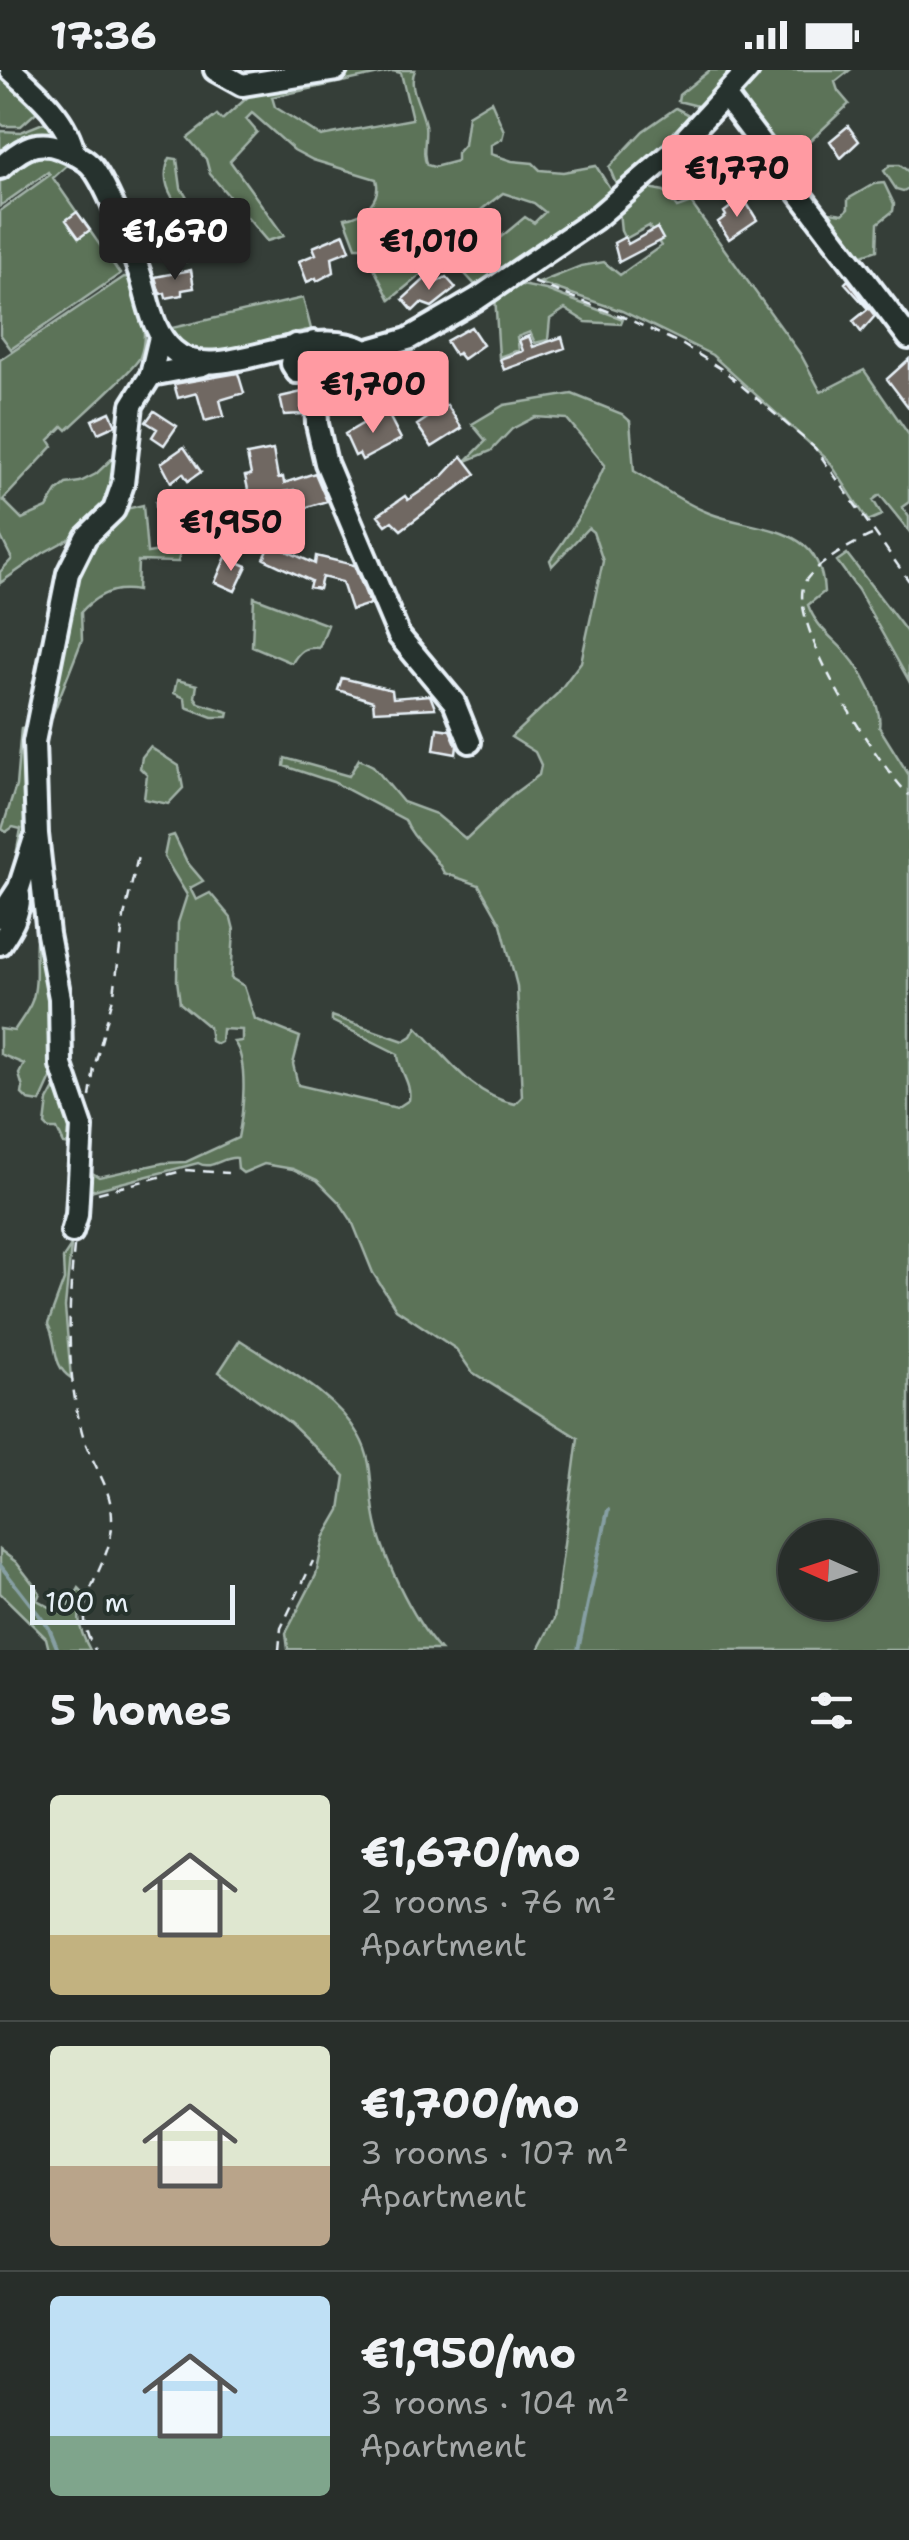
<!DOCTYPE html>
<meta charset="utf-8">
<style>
body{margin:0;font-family:"Shantell Sans",sans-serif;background:#343a36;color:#f1f3f6;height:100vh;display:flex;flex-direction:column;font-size:38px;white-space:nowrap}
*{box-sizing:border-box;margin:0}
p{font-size:32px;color:#a5a8a8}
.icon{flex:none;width:55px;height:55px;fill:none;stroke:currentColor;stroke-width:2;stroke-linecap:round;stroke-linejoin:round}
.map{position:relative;height:1580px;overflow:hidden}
.side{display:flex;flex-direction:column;background:#282e2a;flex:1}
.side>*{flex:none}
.needle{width:65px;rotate:273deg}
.fabs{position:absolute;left:778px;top:1450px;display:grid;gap:20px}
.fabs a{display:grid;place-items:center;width:100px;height:100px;border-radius:50%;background:#282e2a;box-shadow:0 2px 8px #0004,0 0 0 2px #444a47;font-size:50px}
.scale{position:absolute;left:30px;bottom:25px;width:205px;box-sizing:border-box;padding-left:10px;border:5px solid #e8f1f8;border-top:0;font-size:28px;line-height:35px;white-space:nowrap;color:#e8f1f8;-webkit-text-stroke:8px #26332d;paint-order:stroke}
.price{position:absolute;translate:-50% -85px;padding:0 22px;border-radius:10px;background:#ff9aa2;color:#111;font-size:32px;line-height:65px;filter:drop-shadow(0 2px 5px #0008)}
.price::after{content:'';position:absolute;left:50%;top:60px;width:30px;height:22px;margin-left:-15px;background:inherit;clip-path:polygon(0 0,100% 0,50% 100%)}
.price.current{background:#222;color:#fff}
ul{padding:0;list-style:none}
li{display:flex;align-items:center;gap:30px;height:250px;padding:0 50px}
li+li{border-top:2px solid #444a47}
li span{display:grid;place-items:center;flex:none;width:280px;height:200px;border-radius:10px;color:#555}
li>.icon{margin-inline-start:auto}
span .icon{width:120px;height:120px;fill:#fffc;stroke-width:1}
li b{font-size:42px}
h2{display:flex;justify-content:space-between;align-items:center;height:120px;padding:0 50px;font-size:42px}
.status{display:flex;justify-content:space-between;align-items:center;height:70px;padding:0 50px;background:#282e2a;direction:ltr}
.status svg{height:28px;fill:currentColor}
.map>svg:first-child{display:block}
</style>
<div class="status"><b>17:36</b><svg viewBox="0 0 49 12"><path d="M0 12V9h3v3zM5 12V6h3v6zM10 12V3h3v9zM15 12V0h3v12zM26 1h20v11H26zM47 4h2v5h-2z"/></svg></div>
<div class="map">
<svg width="909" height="1580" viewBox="0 0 909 1580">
<rect width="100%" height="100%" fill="#353e38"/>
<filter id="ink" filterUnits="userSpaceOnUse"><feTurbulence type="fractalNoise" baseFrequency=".01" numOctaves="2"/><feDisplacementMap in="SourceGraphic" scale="20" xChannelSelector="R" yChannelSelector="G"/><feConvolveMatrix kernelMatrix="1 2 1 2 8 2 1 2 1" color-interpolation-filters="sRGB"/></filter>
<g filter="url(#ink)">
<!-- green -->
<path fill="#5b7358" stroke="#a2b2a8" stroke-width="2.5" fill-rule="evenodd" d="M0 0 42 37 21 56H4L0 53Z
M355 0H415C407 17 422 37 425 55 427 69 421 83 427 95L434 97 457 91V83L464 75 468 45 491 31 504 61 502 69 491 75V84L512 91 533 93 540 100 563 102 596 96 614 125 479 219 454 192 435 209 424 202 390 230 363 177H356L345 148C364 146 382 129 376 109L313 90 294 80 252 43 246 49 257 62 230 91 284 166 267 171 210 104 206 89 188 68 217 45 222 50 248 27 253 18ZM393 1 401 3 412 49 321 66 275 37 272 27ZM503 123 534 133 545 142 534 153 525 147 483 182 455 160Z
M710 0H735L702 37 678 31 679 25Z
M757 0H850L835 12 838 21 849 34 785 95 737 28 738 21Z
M676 38 693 47 649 95 619 121 609 97 643 61Z
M48 51 57 62 51 67 0 85V61L21 62Z
M32 80 76 87 53 108 120 204 11 279 0 264V141L50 105 48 102 0 136V103Z
M170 88 177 89 181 118 220 183 171 195 169 183 172 176 195 168C187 141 154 120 170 88Z
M890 95H900L909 102V118L903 121 896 119 884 101Z
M884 113 894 134 893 141 878 153 877 180 854 188 821 147 830 142 843 144 848 139V129L874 114Z
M648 118 664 121 677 138 691 133 801 285 821 322 864 300 909 365V432L902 437 909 447V461L880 425 873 430 882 445 868 451 829 391 712 285 622 241 539 213 581 196 604 192 620 205 661 176 649 156 625 169 621 161 619 141Z
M124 207 132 208C139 233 150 261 140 287 136 298 80 347 67 360L63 356 49 370 53 376 3 430 22 449 47 438 57 421 66 414 80 412 96 404 119 382 112 428 96 454 43 483 0 513V502L12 489 0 465V290Z
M517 214 546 220 623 249 621 254 586 252 565 239 550 249 548 270 535 273 530 262 517 267 519 280 499 287 495 225Z
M303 228 311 259 211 284H195L163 260Z
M572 324 622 344 630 351 634 401C658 415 683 433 709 443 756 462 821 452 824 522L808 535C816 557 833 568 848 585 861 600 883 638 879 657L909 705V1580H538L554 1549 578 1368 472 1302 456 1279 396 1239 373 1203 352 1151 340 1133 317 1110 293 1099 264 1094 243 1103 238 1099 237 1088C222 1086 213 1101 198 1093L82 1123 84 1098 99 1107 163 1093 186 1092 238 1068C243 1044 249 991 234 972L242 971V960L222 959 221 972 217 974 211 971 209 957 180 933 177 910 178 853 187 825 164 787 168 767 174 765 187 792 203 811 190 818 196 830 210 823 231 848 234 860 231 908 244 916 255 949 300 967 293 994 298 1015 397 1038 409 1030C412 1012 398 1000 398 984L332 951V946L404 971 412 966 417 957C446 987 473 1026 515 1034L522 1027 517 916 501 854 479 815 444 803C434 781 413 772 405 750L333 712 284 696 285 688 349 706 359 689 373 696 403 732 436 744 466 769 512 725 539 705 541 695 535 682 511 667 557 624 581 592 603 491 593 462 588 458 552 496 550 490C573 460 590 429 605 395L567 349 535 347 512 359 491 381 466 391 486 371 472 354 504 335ZM795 1468H860V1532H795Z
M143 435 147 483 181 478 178 492 138 491 137 521C114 516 96 525 81 542L82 570 43 669 76 491 117 441Z
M847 484 909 565V611L858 520 837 491Z
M254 527 328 555 319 578C304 577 300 580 292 593L252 576Z
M177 610 197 615 195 627 199 633 229 642 228 647H212L186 637 185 628 174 623Z
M29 656 28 772 19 797 14 796 21 759 13 757 6 762 2 759 16 716 21 658Z
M150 677 179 696 183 718 168 734 144 729 147 705 140 698 142 687Z
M38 855 47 890 56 997 40 1032 28 1030 22 1024 23 1018 19 1004 24 994 0 984V959L14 961C20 951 28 942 32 931 40 908 32 880 38 855Z
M61 1007 76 1076 64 1074 57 1059H49L45 1055 48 1031Z
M71 1176 65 1237 71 1308C51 1295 58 1273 48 1254L64 1210 63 1188Z
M240 1270C281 1297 334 1322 359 1366 373 1390 370 1415 374 1441 379 1482 413 1550 440 1580L288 1579 286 1563 316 1505 324 1468 340 1440 345 1406 290 1353 219 1302Z
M0 1480 16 1492 40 1523 37 1530 61 1543 66 1541 79 1518 84 1523C76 1547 78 1558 90 1580H49L46 1568 0 1523Z"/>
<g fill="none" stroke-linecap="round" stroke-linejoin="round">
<!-- stream -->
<path stroke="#869fa3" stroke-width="4" d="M0 1495 49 1558 58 1580
M578 1580 608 1440"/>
</g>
<!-- building -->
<path fill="#706862" stroke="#e8f1f8" stroke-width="2.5" d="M848 56 859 71 841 88 830 71Z
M735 73 749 94 722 113 707 92Z
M746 132 757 150 729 169 718 152 726 146 724 142 736 133 739 137Z
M77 142 90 160 79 168 66 150Z
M657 158 663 169 619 192 614 173 625 167 628 174Z
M344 164 350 180 332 187 334 202 317 211 316 208 307 212 299 191 316 184 313 177Z
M191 200 194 218 182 220V225L166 228 165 223 160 224 155 207Z
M446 207 456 218 432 237 421 233 413 241 403 229 426 208 432 215Z
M848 210 875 246 861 262 853 251 868 239 845 213Z
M471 257 483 275 463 289 458 283 455 285 446 271Z
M529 266 533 277 562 267 565 278 504 300 500 289 523 281 519 270Z
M909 289V338L887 309Z
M418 295 430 312V318L404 336 389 315Z
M238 303 244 323 220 330 224 346 205 351 197 323 178 328 174 314Z
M302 322 303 344 284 345 280 327Z
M447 335 462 358 432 377 417 355Z
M386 340 401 369 362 390 359 384 355 386 345 364Z
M154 341 177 356 164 375 152 367 157 359 146 352Z
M110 342 116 355 98 363 92 350Z
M184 377 201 402 188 411 183 403 171 412 161 393Z
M273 380 278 408 283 407 284 413 315 403 327 431 304 438 294 420 250 428 245 406 251 405 247 385Z
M462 386 476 404 401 460 392 451 386 455 378 445 405 426 408 430 443 406Z
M190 427 192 441 207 439 209 454 157 460 156 432Z
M280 478 315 494 316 486 354 495 370 534 351 540 342 512 322 507 319 519 309 517 311 511 264 489 268 480Z
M226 487 247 496 235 521 215 512Z
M342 608 392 620 393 628 430 625 435 638 374 641 373 631 338 620Z
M437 658 450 660 457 676 456 684 434 680Z"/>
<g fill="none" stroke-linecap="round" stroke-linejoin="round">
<defs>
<path id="minor" d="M11 0C36 22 68 49 74 84
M215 0 242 15 336 0
M725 26 909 268
M0 98C18 81 35 68 60 78 72 83 85 88 93 98 109 119 131 178 140 204 149 232 151 260 173 280 216 320 306 249 366 281L408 269 477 229 595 149 674 81 748 0
M314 272 317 354 326 393 399 566 454 632 470 672
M295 275 292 294 297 302H309L323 294
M151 305 203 295
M0 847 19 818 34 771
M0 874C10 859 20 844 19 825
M72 1162 77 1145 82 1057 61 995 60 928 48 864 37 764 34 672 68 503 86 467 114 440 123 414 132 335 151 305 160 267"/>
</defs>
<!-- minor casing -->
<use href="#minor" stroke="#e8f1f8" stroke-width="28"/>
<!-- path -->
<path stroke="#e8f1f8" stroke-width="2.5" stroke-dasharray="10 8" stroke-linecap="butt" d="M533 212 626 248 683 275 723 300 815 378 909 511
M872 465C855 472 810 497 804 514 788 555 878 695 909 725
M90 1027 94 998 114 924 124 847 139 782
M98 1123 186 1100 228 1103
M74 1177C68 1237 66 1304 82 1362 90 1393 112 1415 112 1449 114 1499 64 1530 95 1580
M279 1580 281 1558 313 1491"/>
<!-- minor -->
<use href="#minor" stroke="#26332d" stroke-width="20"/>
</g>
</g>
</svg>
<div class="fabs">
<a><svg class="needle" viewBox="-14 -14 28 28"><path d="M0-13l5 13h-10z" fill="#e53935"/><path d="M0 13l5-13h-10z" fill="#a5a8a8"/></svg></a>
</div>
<div class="scale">100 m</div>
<b class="price" style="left:737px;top:150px">€1,770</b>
<b class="price current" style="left:175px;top:213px">€1,670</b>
<b class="price" style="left:429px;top:223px">€1,010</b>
<b class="price" style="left:373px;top:366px">€1,700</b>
<b class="price" style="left:231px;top:504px">€1,950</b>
</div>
<section class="side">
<h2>5 homes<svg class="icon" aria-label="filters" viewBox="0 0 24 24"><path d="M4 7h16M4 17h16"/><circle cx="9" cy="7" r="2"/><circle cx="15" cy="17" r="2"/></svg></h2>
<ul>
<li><span style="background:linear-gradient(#dfe7d0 70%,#c2b280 0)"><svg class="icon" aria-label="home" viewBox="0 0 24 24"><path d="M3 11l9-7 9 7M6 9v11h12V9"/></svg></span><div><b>€1,670/mo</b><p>2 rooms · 76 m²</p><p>Apartment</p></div></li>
<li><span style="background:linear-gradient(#dfe7d0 60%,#b9a48a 0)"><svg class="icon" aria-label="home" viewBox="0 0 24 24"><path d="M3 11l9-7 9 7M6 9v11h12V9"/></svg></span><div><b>€1,700/mo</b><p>3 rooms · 107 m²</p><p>Apartment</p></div></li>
<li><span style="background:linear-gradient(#bfe0f5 70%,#7fa58c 0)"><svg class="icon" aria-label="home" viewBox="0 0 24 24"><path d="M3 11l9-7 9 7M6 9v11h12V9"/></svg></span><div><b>€1,950/mo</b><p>3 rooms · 104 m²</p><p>Apartment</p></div></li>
</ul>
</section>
